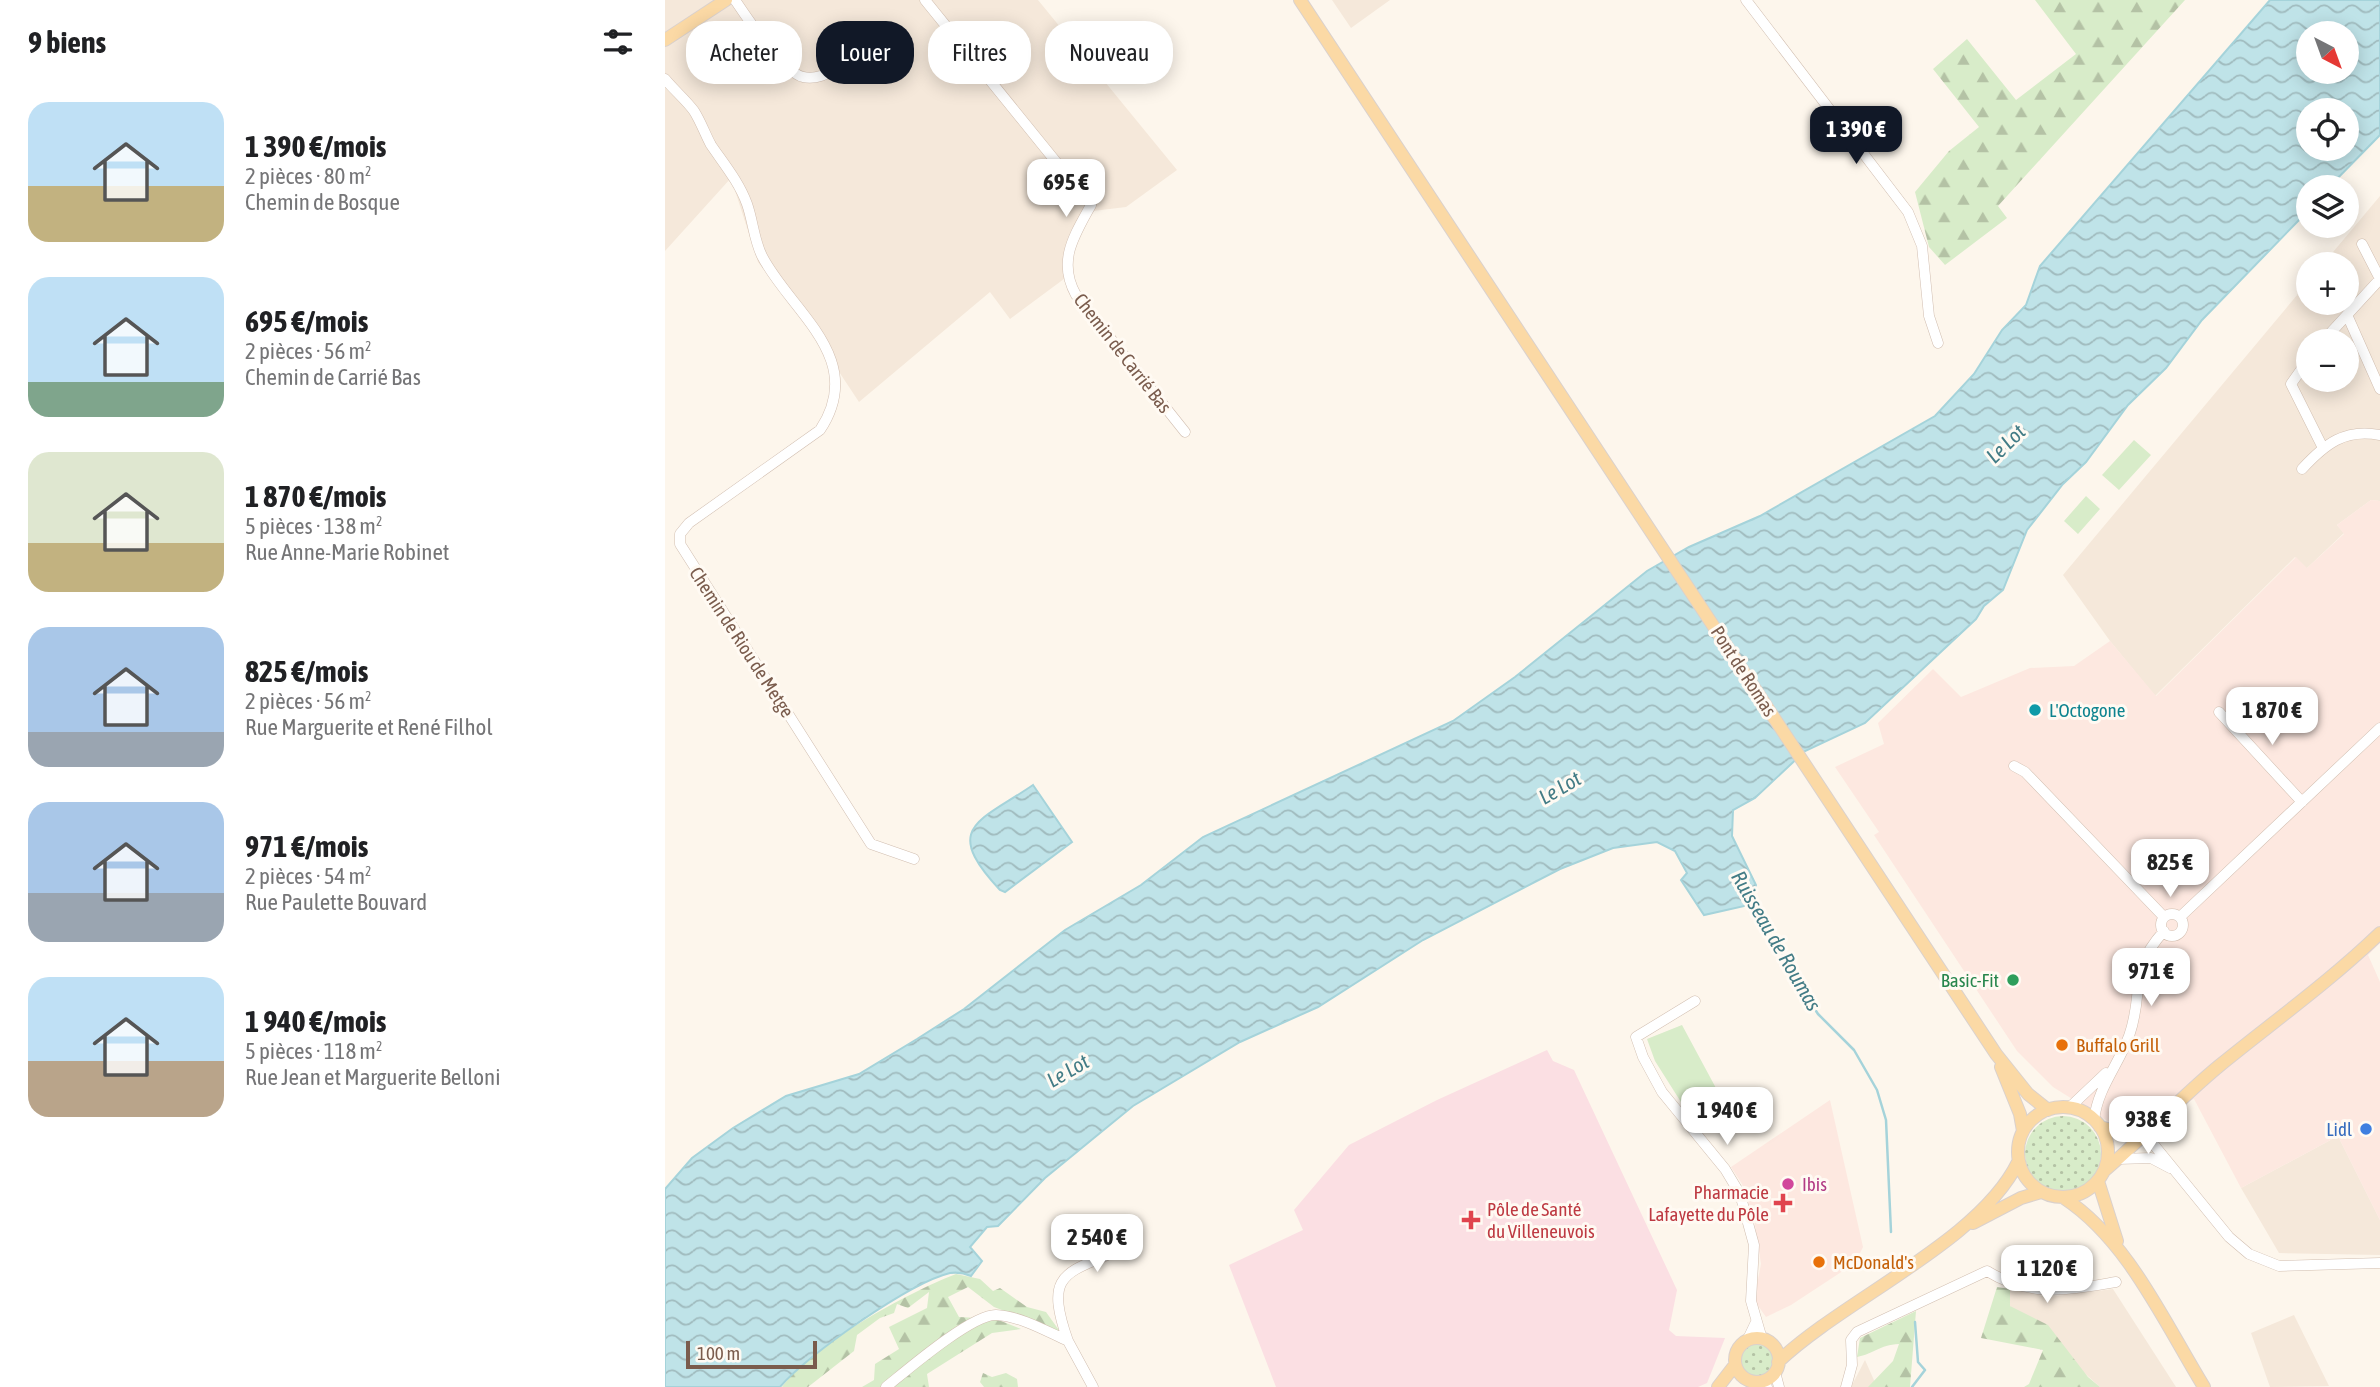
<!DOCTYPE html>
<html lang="fr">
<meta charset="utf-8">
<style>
body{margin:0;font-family:"Asap Condensed",sans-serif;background:#f2f2f2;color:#202124;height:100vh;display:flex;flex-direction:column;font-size:26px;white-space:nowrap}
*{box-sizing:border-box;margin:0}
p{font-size:23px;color:#757577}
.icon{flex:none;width:38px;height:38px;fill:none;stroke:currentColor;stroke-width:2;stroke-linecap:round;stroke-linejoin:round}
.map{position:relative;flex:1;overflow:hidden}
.panel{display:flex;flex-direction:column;background:#fff;width:665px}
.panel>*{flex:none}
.banner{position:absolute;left:21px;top:21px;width:665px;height:63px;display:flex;gap:14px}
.needle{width:46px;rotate:139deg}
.tools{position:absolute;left:1631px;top:21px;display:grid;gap:14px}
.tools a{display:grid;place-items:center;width:63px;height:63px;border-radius:50%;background:#fff;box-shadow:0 4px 18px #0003;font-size:35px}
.scale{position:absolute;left:21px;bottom:18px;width:131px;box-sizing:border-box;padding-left:7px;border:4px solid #7a5c4d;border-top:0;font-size:19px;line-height:24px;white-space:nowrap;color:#7a5c4d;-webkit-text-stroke:5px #fffaf3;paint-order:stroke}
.price{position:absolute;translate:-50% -60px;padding:0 16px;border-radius:14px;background:#fff;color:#222;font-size:23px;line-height:46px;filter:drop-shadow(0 2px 4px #0008)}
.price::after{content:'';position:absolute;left:50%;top:42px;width:21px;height:16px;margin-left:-10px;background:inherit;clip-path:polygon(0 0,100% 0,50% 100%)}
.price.active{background:#111827;color:#fff}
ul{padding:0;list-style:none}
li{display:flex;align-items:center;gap:21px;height:175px;padding:0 28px}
li span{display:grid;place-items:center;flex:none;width:196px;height:140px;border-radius:21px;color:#555}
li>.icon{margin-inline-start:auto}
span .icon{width:84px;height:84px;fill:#fffc;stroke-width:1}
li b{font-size:30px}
h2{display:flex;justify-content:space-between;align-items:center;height:84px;padding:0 28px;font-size:30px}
.tag{padding:0 24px;border-radius:28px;background:#fff;box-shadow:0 4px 18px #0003;font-size:24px;line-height:63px}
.tag.active{background:#111827;color:#fff}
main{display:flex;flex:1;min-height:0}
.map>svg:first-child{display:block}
</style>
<main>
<section class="panel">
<h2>9 biens<svg class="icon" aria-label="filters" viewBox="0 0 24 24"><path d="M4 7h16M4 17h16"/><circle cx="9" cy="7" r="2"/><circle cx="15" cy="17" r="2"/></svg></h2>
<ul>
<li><span style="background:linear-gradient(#bfe0f5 60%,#c2b280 0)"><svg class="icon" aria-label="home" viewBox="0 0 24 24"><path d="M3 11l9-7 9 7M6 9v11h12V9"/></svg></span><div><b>1 390 €/mois</b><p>2 pièces · 80 m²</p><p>Chemin de Bosque</p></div></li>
<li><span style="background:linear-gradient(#bfe0f5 75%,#7fa58c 0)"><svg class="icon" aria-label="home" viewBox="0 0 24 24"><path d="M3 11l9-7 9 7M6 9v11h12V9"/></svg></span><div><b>695 €/mois</b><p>2 pièces · 56 m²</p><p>Chemin de Carrié Bas</p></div></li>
<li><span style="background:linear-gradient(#dfe7d0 65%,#c2b280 0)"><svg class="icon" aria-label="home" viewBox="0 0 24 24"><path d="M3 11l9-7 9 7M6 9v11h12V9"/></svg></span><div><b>1 870 €/mois</b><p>5 pièces · 138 m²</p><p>Rue Anne-Marie Robinet</p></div></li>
<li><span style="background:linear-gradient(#a9c7e8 75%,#9aa5b1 0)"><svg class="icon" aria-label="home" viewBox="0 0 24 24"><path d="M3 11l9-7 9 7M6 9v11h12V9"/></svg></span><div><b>825 €/mois</b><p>2 pièces · 56 m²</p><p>Rue Marguerite et René Filhol</p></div></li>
<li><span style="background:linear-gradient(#a9c7e8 65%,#9aa5b1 0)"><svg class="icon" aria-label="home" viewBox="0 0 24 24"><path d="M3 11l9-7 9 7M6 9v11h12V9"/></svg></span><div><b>971 €/mois</b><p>2 pièces · 54 m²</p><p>Rue Paulette Bouvard</p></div></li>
<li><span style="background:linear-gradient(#bfe0f5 60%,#b9a48a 0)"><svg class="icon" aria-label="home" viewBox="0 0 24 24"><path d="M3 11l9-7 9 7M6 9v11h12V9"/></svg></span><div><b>1 940 €/mois</b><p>5 pièces · 118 m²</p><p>Rue Jean et Marguerite Belloni</p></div></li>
</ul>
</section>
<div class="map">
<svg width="1715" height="1387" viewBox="0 0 1715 1387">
<defs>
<pattern id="grass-dots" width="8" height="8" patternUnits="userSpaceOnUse" patternTransform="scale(1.75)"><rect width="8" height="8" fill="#d8ecc9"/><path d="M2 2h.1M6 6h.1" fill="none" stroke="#b4c2a5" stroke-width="1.8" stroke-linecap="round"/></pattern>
<pattern id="forest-firs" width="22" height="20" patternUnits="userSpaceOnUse" patternTransform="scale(1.75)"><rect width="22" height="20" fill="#d8ecc9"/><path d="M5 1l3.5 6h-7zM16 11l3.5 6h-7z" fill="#b4c2a5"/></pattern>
<pattern id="water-waves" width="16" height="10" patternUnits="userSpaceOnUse" patternTransform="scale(1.75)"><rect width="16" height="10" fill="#bfe3e8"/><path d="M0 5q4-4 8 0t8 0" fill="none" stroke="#a0bbbe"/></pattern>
</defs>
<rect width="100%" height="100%" fill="#fdf6ec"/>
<!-- residential -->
<path fill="#f5e8da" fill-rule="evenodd" d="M0 0H373L512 170 461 207 428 211 408 246 407 273 345 319 325 292 194 402 143 325 93 262 66 178 0 251Z
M667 0H725L686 28Z
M1715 196V501L1706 500 1672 525 1679 533 1641 569 1630 557 1490 696 1445 641 1398 575 1643 282V303H1682V264H1658ZM1643 341H1682V380H1643Z
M1673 1136 1715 1220V1255L1614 1253 1576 1188Z
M1345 1289 1383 1297 1448 1289 1511 1387H1435L1345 1306Z
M1629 1315 1664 1386 1605 1387 1586 1333Z
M1200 1360 1212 1387H1186Z"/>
<!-- commercial -->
<path fill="#fde8e0" d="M1706 500 1715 501V943L1703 955 1715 982V1220L1673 1136 1576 1188 1529 1099 1472 1126 1444 1122 1388 1087 1352 1051 1209 835 1214 832 1170 767 1219 744 1213 723 1268 669 1296 697 1365 668 1409 666 1445 641 1491 696 1631 557 1642 568 1679 534 1672 525Z
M1165 1100 1198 1247 1190 1263 1126 1305 1101 1317 1089 1300 1096 1264 1089 1219 1077 1184 1066 1167Z"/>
<!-- medical -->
<path fill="#fbdfe3" d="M882 1050 888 1061 909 1070 1012 1290 1004 1330 1011 1336 1060 1338 1042 1383 1033 1387H611L564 1265 638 1230 629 1210 684 1145 772 1100Z"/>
<!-- grass -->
<path fill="url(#grass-dots)" d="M1360 1154a38 38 0 1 1 76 0a38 38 0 1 1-76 0Z
M1076 1360a16 16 0 1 1 32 0a16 16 0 1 1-32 0Z"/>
<!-- forest -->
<path fill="url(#forest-firs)" d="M1370 0H1520L1333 206 1342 218 1280 265 1264 247 1250 192 1284 151 1314 127 1268 69 1302 39 1351 100 1411 54Z
M291 1274 315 1279 328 1291 335 1288 362 1307 381 1312 396 1333 329 1307 303 1287 283 1297 294 1317 331 1319 356 1329 327 1333 262 1374 264 1387H197L209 1380 210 1364 234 1349 224 1327 262 1308 264 1292 243 1308 232 1304 229 1313 215 1318 192 1335 189 1351 143 1387H117C150 1343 240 1294 291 1274Z
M1332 1287 1345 1289V1306L1383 1325 1423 1377 1435 1387H1359L1364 1384 1378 1350 1316 1338Z
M1251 1311 1245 1387H1203L1228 1361 1234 1344C1214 1345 1209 1354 1192 1357L1195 1338Z
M318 1373 327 1377 341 1373 352 1379 353 1387H319L315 1382Z"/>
<!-- park -->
<path fill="#d8ecc9" d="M1469 440 1486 455 1454 490 1437 475Z
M1421 496 1435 509 1413 534 1399 521Z
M1017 1025 1052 1090 1021 1110 990 1061 982 1039Z"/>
<!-- water -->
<path fill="url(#water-waves)" stroke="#a5d3da" stroke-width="2" fill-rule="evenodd" d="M1605 0H1715V135L1664 187H1643V209L1634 220 1537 320 1501 368 1463 405 1421 462 1398 484 1362 530 1338 590 1319 606 1311 619 1200 723 1140 751 1090 798 1068 810 1067 836 1091 885 1084 905 1039 915 1016 880 1022 873 1010 851 992 842 948 848 895 869 758 940 653 1007 575 1042 468 1106 380 1178 333 1226 322 1227 305 1247 317 1261 306 1276C299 1273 292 1272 285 1273 244 1283 142 1355 115 1387H0V1189L27 1158 68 1128 121 1096 194 1074 252 1039 299 1009 400 930 476 885 538 837 788 721 850 677 982 571 1024 547 1095 516 1270 416 1309 374 1337 330 1361 305 1375 266ZM1643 33H1682V72H1643ZM1643 110H1682V149H1643Z
M368 785 407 842 340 892 335 890C276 827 314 822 368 785Z"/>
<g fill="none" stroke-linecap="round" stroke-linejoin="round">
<!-- stream -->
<path stroke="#a5d3da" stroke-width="2.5" d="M1086 894 1134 985 1153 1014 1189 1050 1212 1090 1221 1120 1226 1232
M1247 1387 1260 1370 1253 1362 1250 1322"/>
<defs>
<path id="minor" d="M70 0C82 18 118 72 138 77 154 80 165 72 178 65
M260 0 426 205C409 236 392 261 411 295L520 432
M1081 0 1243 212 1257 246 1264 316 1273 343
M0 79C9 90 21 100 29 111 36 122 40 134 46 145 59 164 74 182 82 204 88 221 89 240 97 256 125 311 203 358 155 430L24 523 15 534V544L206 844 249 859
M1697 244 1715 279
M1683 317 1715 389
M1658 341 1715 279
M1643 360 1626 384 1657 446
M1637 469C1660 444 1680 428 1715 435
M1554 712 1637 802
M1349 766 1360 772 1499 917
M1496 925a11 11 0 1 1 22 0a11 11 0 1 1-22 0Z
M1515 917 1715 728
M1030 1001 971 1037 978 1057 997 1092 1060 1169 1075 1194 1089 1245 1086 1301 1097 1339
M1405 1107 1441 1073
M1429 1120C1433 1087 1453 1066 1464 1036 1480 991 1462 972 1499 931
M1476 1129 1564 1237 1584 1254 1614 1266 1715 1263
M1453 1159 1486 1158 1505 1168
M403 1341C378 1270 402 1274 458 1248L462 1241 459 1235
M1082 1341 1091 1322
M1110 1372 1114 1387
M1094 1382 1102 1387
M221 1387C241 1371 307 1314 331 1315 355 1316 381 1331 403 1341L428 1387
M1181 1387 1187 1365 1186 1340 1192 1332 1322 1271C1366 1298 1402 1290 1451 1282"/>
<path id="major" d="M635 0 1331 1054 1363 1094 1383 1110
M0 40 61 0
M1336 1067 1355 1114 1358 1131
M1353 1152a45 45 0 1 1 90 0a45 45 0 1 1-90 0Z
M1435 1127 1461 1134 1493 1119
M1439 1171C1479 1137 1514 1099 1554 1066 1608 1022 1664 982 1715 933
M1433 1181 1452 1241
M1399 1198C1463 1240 1499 1322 1539 1387
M1308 1223 1356 1198 1376 1192
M1070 1360a22 22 0 1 1 44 0a22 22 0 1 1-44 0Z
M1113 1362C1179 1299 1315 1241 1353 1162
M1053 1387 1070 1365"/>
</defs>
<!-- minor casing -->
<use href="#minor" stroke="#d1beb0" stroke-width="11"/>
<!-- major casing -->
<use href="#major" stroke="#dad1cd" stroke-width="14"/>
<!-- minor -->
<use href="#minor" stroke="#fff" stroke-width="10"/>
<!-- major -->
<use href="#major" stroke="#fbd9a5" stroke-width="12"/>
</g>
<!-- markers -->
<circle fill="#0f9aa8" stroke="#fffaf3" stroke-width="2.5" cx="1370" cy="710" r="7"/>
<circle fill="#2e9e5b" stroke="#fffaf3" stroke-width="2.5" cx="1348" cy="980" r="7"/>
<g fill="#e8710a" stroke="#fffaf3" stroke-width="2.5">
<circle cx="1397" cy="1045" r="7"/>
<circle cx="1154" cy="1262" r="7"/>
</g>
<circle fill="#3f7fe0" stroke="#fffaf3" stroke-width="2.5" cx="1701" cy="1129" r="7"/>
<circle fill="#d1479c" stroke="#fffaf3" stroke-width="2.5" cx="1123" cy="1184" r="7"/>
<g fill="#e0444e" stroke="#fffaf3" stroke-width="2.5">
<path d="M1114.5 1192.5h7v7h7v7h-7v7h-7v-7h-7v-7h7z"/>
<path d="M802.5 1209.5h7v7h7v7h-7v7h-7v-7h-7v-7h7z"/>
</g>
<g text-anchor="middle" stroke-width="6" stroke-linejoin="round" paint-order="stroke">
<!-- street labels -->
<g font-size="19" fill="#7a5c4d" stroke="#fffaf3">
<text transform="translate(458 353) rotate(52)" y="7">Chemin de Carrié Bas</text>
<text transform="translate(77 642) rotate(57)" y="7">Chemin de Riou de Metge</text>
<text transform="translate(1079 671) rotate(57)" y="7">Pont de Romas</text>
</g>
<!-- culture labels -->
<g font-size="19" fill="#0d838f" stroke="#fffaf3" text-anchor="start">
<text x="1384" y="717">L'Octogone</text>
</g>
<!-- leisure labels -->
<g font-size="19" fill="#27864d" stroke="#fffaf3" text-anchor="end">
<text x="1334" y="987">Basic-Fit</text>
</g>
<!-- food labels -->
<g font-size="19" fill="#c56008" stroke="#fffaf3" text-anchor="start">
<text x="1411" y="1052">Buffalo Grill</text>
<text x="1168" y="1269">McDonald's</text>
</g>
<!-- shop labels -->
<g font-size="19" fill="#366cbe" stroke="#fffaf3" text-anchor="end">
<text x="1687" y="1136">Lidl</text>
</g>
<!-- hotel labels -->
<g font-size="19" fill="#b23c85" stroke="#fffaf3" text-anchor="start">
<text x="1137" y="1191">Ibis</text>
</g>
<!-- health labels -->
<g font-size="19" fill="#be3a42" stroke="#fffaf3" text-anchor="end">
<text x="1104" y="1199">Pharmacie<tspan x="1104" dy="22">Lafayette du Pôle</tspan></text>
<text x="822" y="1216" text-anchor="start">Pôle de Santé<tspan x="822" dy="22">du Villeneuvois</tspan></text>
</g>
<!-- water labels -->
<g font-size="21" font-style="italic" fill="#437c86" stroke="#fffaf3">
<text transform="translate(1341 444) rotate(-44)" y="7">Le Lot</text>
<text transform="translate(895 788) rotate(-30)" y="7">Le Lot</text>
<text transform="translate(1111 941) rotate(60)" y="7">Ruisseau de Roumas</text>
<text transform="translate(403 1071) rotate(-30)" y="7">Le Lot</text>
</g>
</g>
</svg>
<div class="tools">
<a><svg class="needle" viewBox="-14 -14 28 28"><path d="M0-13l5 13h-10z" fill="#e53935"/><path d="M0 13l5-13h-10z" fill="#757577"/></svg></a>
<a><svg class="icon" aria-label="locate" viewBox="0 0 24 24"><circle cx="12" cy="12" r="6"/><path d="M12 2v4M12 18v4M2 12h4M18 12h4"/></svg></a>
<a><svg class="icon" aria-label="layers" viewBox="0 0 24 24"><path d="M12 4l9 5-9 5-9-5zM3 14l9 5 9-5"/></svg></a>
<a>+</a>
<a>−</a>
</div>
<div class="scale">100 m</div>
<b class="price active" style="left:1191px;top:166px">1 390 €</b>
<b class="price" style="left:401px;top:219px">695 €</b>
<b class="price" style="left:1607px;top:747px">1 870 €</b>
<b class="price" style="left:1505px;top:899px">825 €</b>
<b class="price" style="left:1486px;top:1008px">971 €</b>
<b class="price" style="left:1062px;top:1147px">1 940 €</b>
<b class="price" style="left:1483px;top:1156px">938 €</b>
<b class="price" style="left:432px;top:1274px">2 540 €</b>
<b class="price" style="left:1382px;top:1305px">1 120 €</b>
<div class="banner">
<a class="tag">Acheter</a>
<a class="tag active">Louer</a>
<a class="tag">Filtres</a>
<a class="tag">Nouveau</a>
</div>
</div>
</main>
